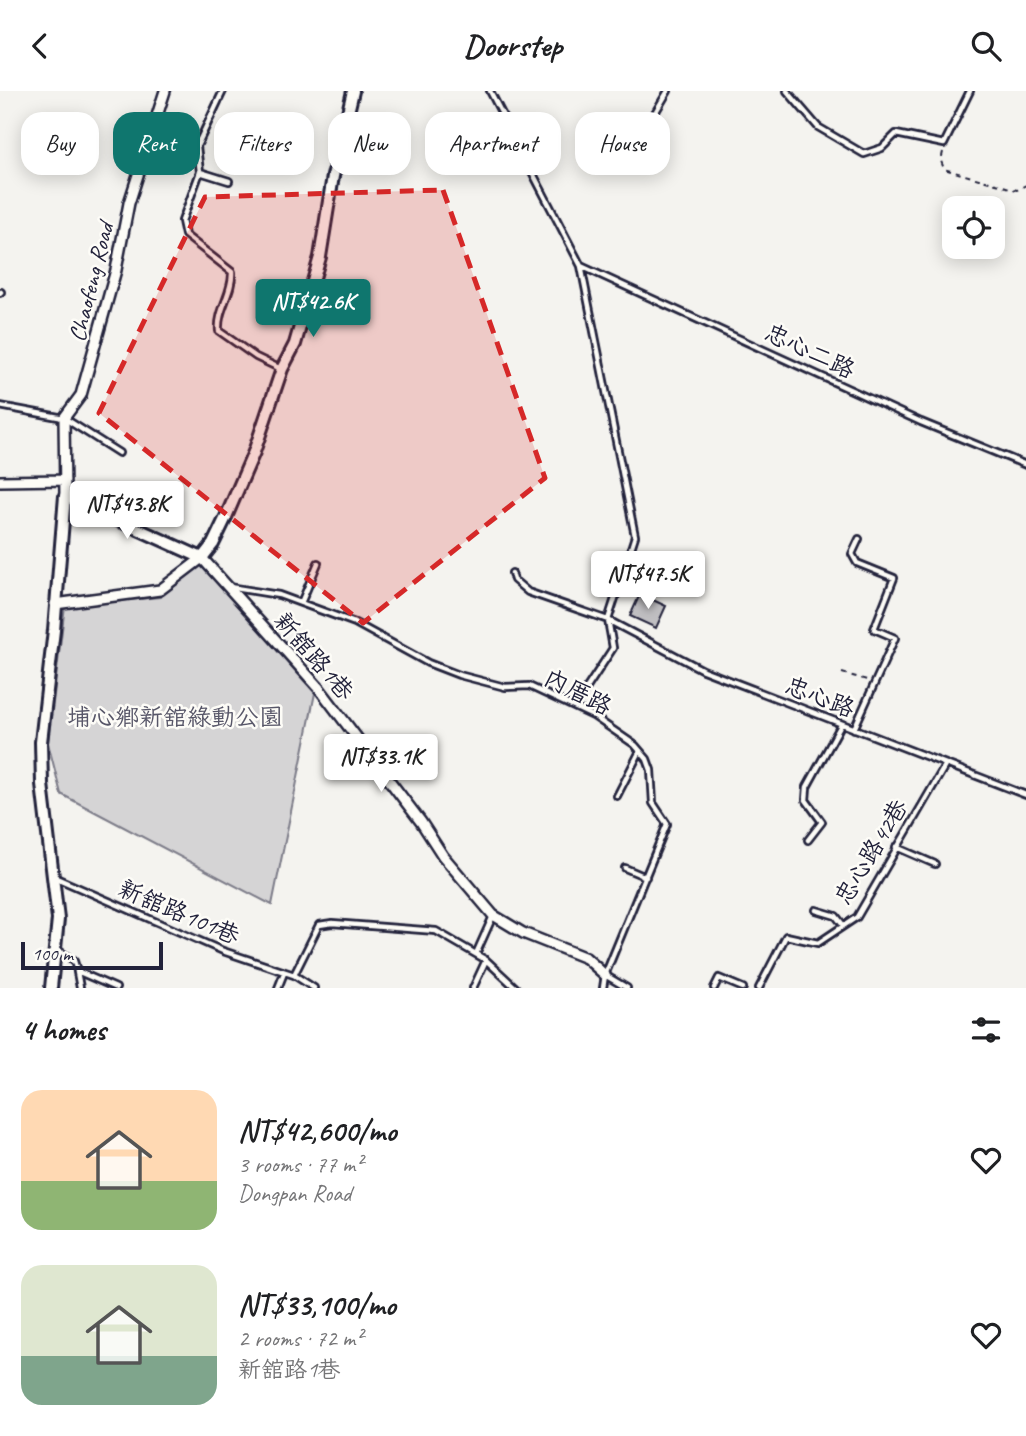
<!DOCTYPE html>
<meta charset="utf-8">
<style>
body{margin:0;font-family:Caveat,"LXGW WenKai TC",sans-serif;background:#f6f6f6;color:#202124;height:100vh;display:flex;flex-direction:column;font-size:26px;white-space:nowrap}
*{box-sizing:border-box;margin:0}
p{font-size:23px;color:#757577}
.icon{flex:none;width:38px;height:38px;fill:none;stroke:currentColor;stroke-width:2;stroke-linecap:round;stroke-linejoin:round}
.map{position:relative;height:897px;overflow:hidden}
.details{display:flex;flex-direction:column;background:#fff;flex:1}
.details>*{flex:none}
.hud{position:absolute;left:21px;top:21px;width:985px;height:63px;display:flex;gap:14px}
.controls{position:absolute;left:942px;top:105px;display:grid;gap:14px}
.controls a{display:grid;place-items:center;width:63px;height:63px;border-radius:14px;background:#fff;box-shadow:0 4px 18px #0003;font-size:35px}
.scale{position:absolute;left:21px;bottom:18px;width:142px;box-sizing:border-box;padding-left:7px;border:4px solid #22223b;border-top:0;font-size:19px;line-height:24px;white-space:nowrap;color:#22223b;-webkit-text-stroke:5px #fdfcf7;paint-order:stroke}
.price{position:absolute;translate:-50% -60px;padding:0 16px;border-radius:7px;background:#fff;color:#222;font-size:23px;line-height:46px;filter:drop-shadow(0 2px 4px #0008)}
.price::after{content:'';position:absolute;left:50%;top:42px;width:21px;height:16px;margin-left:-10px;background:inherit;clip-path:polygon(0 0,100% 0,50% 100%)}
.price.active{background:#0f766e;color:#fff}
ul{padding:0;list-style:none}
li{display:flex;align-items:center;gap:21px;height:175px;padding:0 21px}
li span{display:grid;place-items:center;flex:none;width:196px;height:140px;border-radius:21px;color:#555}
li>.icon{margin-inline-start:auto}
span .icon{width:84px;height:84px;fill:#fffc;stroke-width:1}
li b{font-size:30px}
h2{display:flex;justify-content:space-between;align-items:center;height:84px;padding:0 21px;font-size:30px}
.chip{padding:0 24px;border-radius:21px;background:#fff;box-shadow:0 4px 18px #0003;font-size:24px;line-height:63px}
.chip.active{background:#0f766e;color:#fff}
header{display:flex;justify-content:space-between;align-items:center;height:91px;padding:0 21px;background:#fff;font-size:32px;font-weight:600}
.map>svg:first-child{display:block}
</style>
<header><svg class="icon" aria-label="back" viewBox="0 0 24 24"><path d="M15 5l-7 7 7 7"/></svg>Doorstep<svg class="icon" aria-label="search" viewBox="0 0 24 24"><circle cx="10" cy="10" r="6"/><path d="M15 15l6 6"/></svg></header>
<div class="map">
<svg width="1026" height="897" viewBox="0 0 1026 897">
<rect width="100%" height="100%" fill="#f4f3ef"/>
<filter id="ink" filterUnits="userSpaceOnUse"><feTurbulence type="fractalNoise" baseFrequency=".0143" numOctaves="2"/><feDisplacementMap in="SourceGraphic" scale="14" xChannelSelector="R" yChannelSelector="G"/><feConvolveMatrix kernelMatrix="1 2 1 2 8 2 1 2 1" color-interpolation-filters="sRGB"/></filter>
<g filter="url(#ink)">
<!-- green -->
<path fill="#d5d4d5" stroke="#7c7b88" stroke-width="2" d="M200 473 315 602 272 814 61 703 48 652 65 515 160 506Z"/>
<!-- building -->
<path fill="#c0bfc2" stroke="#22223b" stroke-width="2" d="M640 503 666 515 656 537 630 525Z"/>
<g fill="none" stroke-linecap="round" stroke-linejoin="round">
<defs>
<path id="service" d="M223 0 197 55 200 81 182 130 185 144 232 181C233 202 217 219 219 240L256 266 281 278
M490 0 581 175 635 445 608 529 613 557 575 615
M787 0 818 36 864 63 882 57 896 43 944 53 970 0
M652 27 668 0
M154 35 197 55
M200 81 229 90
M581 175 921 331 1026 374
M0 202 1 201
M0 315 64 327 119 362
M512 482 514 489 528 501 608 529 703 579 1026 704
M229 496 279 504 355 532 428 572 459 584 505 596 529 595 593 625 635 654 647 668 651 679 653 712 667 733 605 884 603 897
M301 512 318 472
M854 638 895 547 874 538 894 487 857 472 852 463 859 448
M617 705 640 660
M808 749 822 731 806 709 807 696 841 634
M896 756 935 773
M625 777 646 786
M54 786 223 860 294 884 314 897
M816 819 836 825 843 834
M58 859 74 870 77 880 116 897
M476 863 493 825
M77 881 80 897
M294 884 319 834 332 832 436 840 486 869 516 897
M605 884 627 897
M278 897 284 882
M473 897 486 869
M714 897 719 887 743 897
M759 897 786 845 818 852 857 826 946 673"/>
<path id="minor" d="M0 390 65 389
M65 405 64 327 81 304 116 179 129 112 165 0
M55 513 160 499 202 467 319 597 421 731 443 765 493 824 523 842 586 867 605 884"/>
<path id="tertiary" d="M51 897 58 828 42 693 41 651 54 539 65 405 202 467 213 453 226 426 254 361 282 278 295 253 320 166 333 85 353 0"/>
</defs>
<!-- service casing -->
<use href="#service" stroke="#22223b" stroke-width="10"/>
<!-- minor casing -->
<use href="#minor" stroke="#22223b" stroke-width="14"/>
<!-- tertiary casing -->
<use href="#tertiary" stroke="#22223b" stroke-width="16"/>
<!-- path -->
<path stroke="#22223b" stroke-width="2" stroke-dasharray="5 5" stroke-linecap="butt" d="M943 61 941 70 944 78 1017 99 1026 94
M842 582 867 589"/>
<!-- service -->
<use href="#service" stroke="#fdfcf7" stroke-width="4.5"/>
<!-- minor -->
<use href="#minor" stroke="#fdfcf7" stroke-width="9"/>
<!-- tertiary -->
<use href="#tertiary" stroke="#fdfcf7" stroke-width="10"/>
</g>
</g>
<!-- marked area -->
<path fill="#d62828" fill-opacity="0.2" stroke="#d62828" stroke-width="5" stroke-dasharray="14 9" stroke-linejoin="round" d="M443 99 545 387 363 532 99 322 205 106Z"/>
<g text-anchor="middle" stroke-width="5" stroke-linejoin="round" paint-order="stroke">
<!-- street labels -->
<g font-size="24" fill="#22223b" stroke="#fdfcf7">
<text transform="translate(91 191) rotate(-76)" y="8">Chaofeng Road</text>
<text transform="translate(810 260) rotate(25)" y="8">忠心二路</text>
<text transform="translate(314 565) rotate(49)" y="8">新舘路1巷</text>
<text transform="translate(578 601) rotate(27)" y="8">內厝路</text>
<text transform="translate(820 606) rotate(21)" y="8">忠心路</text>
<text transform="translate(871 761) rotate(-59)" y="8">忠心路42巷</text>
<text transform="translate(179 821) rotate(23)" y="8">新舘路101巷</text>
</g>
<!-- park labels -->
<g font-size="24" fill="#585769" stroke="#fdfcf7">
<text x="175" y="634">埔心鄉新舘綠動公園</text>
</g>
</g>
</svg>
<div class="controls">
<a><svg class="icon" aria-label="locate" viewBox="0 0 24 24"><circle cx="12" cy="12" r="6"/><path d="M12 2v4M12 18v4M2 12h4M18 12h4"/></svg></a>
</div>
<div class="scale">100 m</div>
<b class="price active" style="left:313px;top:248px">NT$42.6K</b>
<b class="price" style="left:127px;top:450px">NT$43.8K</b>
<b class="price" style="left:648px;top:520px">NT$47.5K</b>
<b class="price" style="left:381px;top:703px">NT$33.1K</b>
<div class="hud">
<a class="chip">Buy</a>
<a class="chip active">Rent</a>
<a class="chip">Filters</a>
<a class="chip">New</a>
<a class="chip">Apartment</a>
<a class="chip">House</a>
</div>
</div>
<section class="details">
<h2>4 homes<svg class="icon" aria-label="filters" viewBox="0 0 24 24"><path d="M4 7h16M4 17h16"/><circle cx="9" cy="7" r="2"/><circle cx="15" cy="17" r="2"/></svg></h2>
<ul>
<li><span style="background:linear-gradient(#ffd9b3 65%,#8fb573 0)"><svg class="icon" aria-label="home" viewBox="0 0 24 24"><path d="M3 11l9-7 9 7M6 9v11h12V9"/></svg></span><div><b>NT$42,600/mo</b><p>3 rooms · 77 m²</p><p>Dongpan Road</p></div><svg class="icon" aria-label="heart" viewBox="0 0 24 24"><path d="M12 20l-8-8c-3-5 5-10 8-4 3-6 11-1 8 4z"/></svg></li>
<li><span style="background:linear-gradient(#dfe7d0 65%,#7fa58c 0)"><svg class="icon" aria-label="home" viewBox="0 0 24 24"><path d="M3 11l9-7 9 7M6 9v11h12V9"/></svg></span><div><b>NT$33,100/mo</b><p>2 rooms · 72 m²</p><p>新舘路1巷</p></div><svg class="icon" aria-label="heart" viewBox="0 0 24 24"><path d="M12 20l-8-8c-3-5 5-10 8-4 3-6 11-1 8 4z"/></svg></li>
</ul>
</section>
